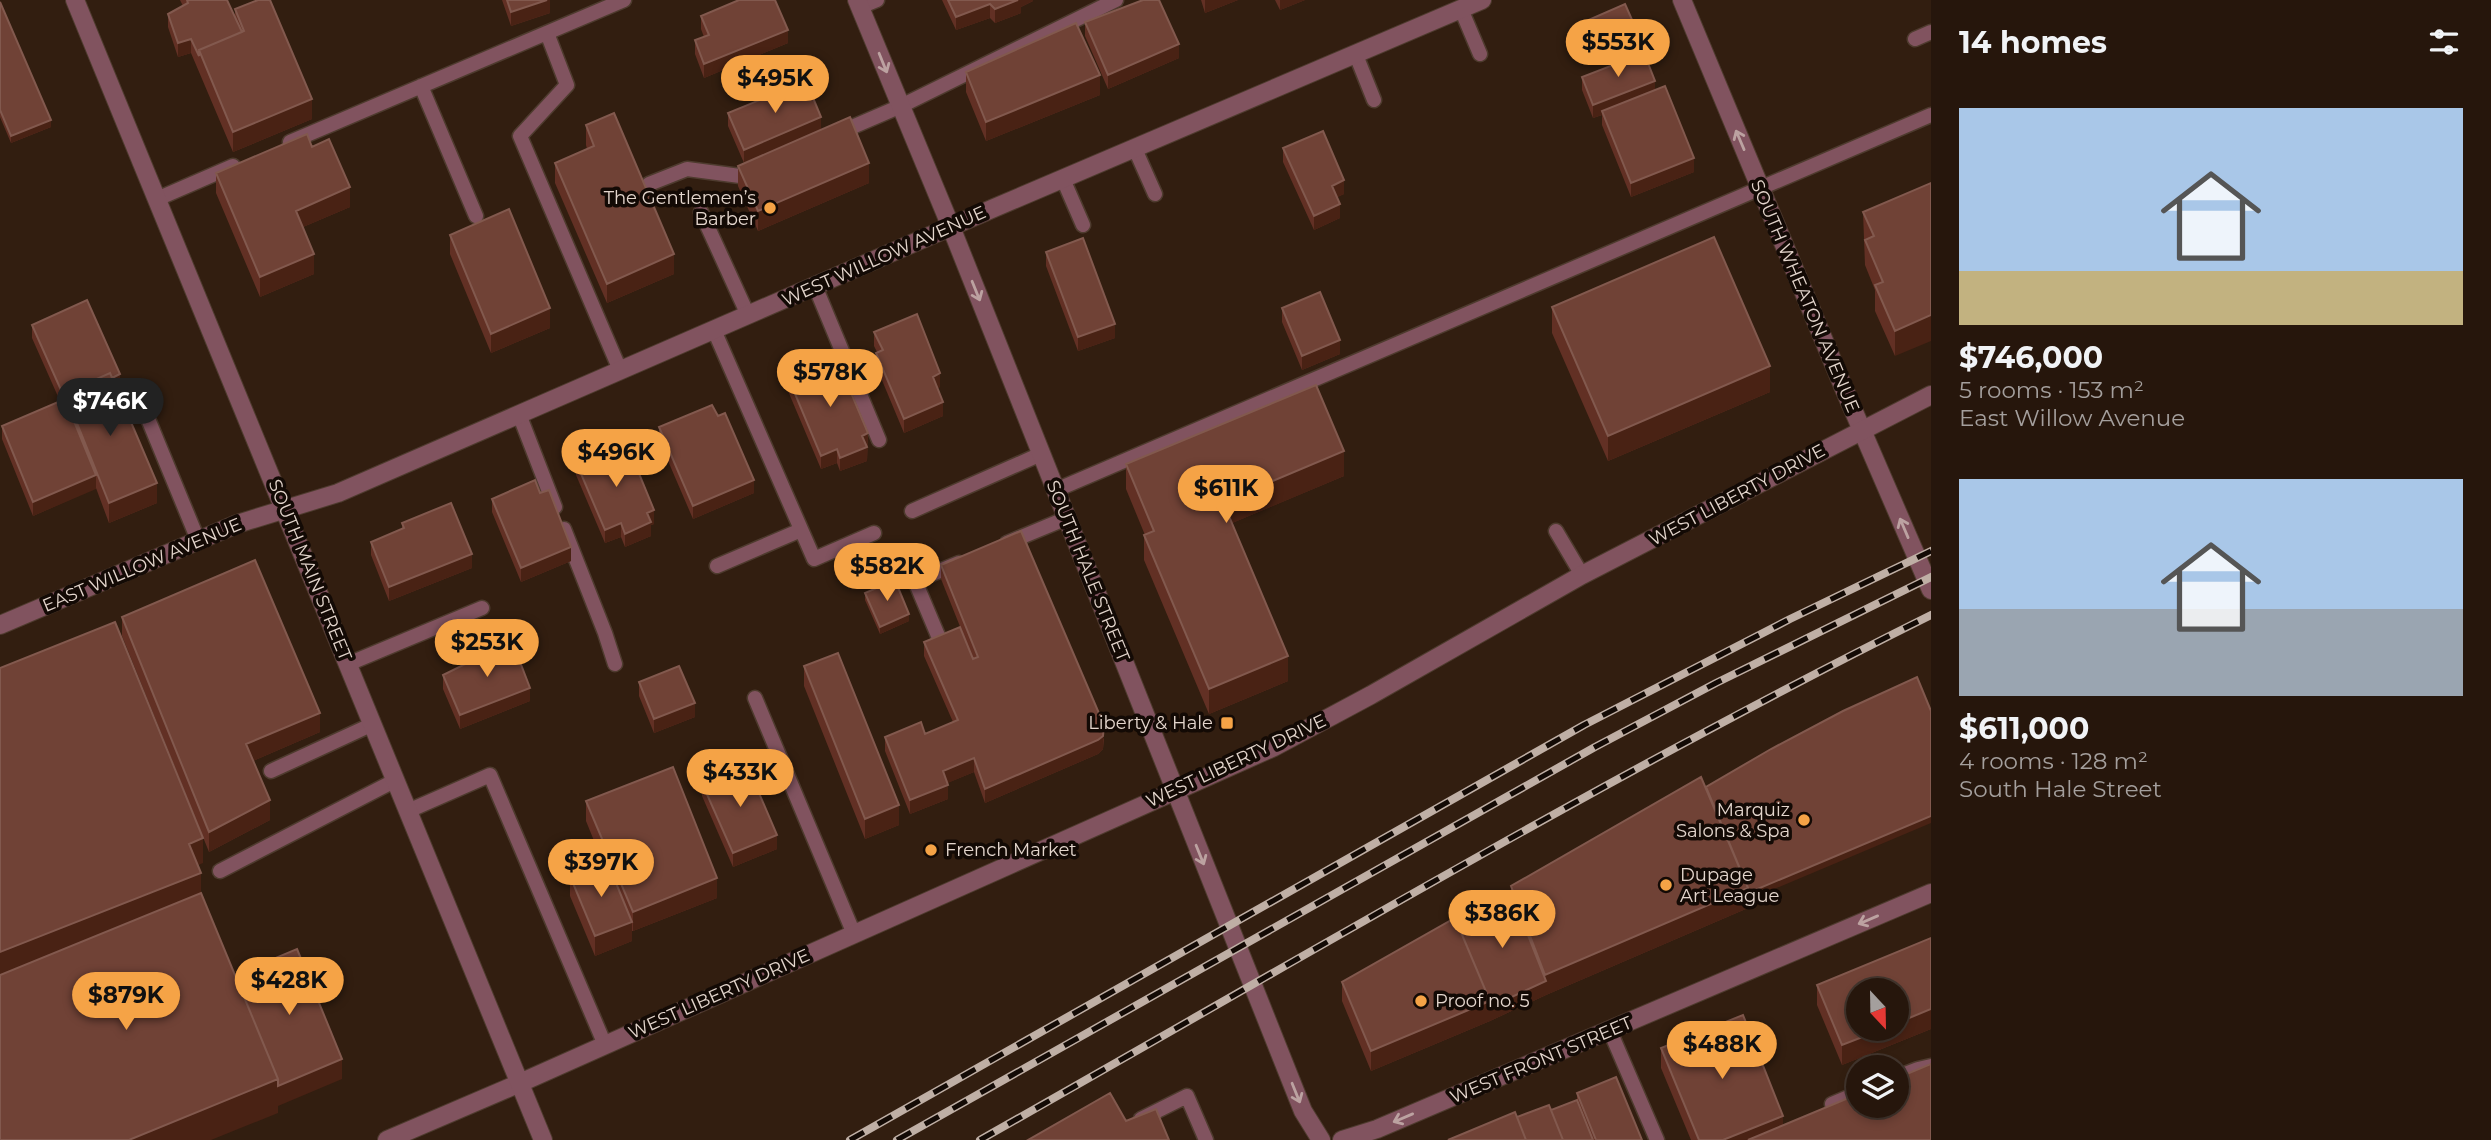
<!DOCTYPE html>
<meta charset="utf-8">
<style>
body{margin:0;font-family:Montserrat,sans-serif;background:#2e1f15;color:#f1f3f6;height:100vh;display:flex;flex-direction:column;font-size:26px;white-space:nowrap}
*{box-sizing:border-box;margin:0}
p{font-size:23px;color:#a49f9d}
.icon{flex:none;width:38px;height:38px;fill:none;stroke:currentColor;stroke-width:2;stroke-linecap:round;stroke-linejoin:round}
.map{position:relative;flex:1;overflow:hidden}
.details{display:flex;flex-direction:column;background:#26160c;width:560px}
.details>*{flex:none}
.needle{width:46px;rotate:158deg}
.buttons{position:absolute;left:1846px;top:978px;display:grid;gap:14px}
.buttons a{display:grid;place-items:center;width:63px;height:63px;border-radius:50%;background:#26160c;box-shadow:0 4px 10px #0003,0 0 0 2px #42352d;font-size:35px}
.price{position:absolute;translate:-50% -60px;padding:0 16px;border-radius:24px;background:#f5a346;color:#111;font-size:23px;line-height:46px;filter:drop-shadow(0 2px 4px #0008)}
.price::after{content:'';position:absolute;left:50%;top:42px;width:21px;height:16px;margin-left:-10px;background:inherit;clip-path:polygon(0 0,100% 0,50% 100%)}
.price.current{background:#222;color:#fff}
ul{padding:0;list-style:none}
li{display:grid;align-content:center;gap:14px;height:371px;padding:0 28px}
li span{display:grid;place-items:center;height:217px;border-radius:0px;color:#555}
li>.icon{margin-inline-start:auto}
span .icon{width:126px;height:126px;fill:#fffc;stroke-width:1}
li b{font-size:30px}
h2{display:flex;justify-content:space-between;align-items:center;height:84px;padding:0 28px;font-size:30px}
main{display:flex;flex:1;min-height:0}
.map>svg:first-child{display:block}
</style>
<main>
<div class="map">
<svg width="1931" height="1140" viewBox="0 0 1931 1140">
<rect width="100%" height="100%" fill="#321e10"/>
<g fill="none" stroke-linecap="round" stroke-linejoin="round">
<defs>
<path id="service" d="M860 7 877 0
M1461 9 1480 54
M547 33 567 85 520 136 620 370
M1915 39 1931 32
M1356 55 1374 100
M421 86 476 216
M836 134 901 106 1116 0
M290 142 624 0
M1135 149 1155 194
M1063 179 1083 225
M649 184 687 169 740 176 753 170
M157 199 233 166
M701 212 748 315
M815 286 879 440
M714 330 814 559 874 533
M139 397 198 540
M519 414 555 507
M1056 490 1931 115
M912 511 1041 454
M564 529 605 633 615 664
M1556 531 1582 575
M1007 543 1067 518
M717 566 801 530
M939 638 915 581 959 563
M348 664 482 608
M755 698 854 934
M271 771 373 724
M408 811 490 775 605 1045
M220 871 396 780
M1610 1031 1657 1140
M1897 1077 1918 1069 1931 1066
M1832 1104 1858 1093
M1141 1119 1187 1096 1206 1140"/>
<path id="minor" d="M857 0 951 227 1303 1111 1321 1140
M1682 0 1845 391 1931 590
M0 625 237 524 338 493 994 208 1482 0
M387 1140 520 1083"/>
<path id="tertiary" d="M75 0 543 1140
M520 1083 1274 747 1371 695 1582 575 1931 395
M1342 1140 1377 1129 1931 893"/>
</defs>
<!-- service casing -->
<use href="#service" stroke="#4e3b2e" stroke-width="17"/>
<!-- minor casing -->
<use href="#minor" stroke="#4e3b2e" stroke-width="20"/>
<!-- tertiary casing -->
<use href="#tertiary" stroke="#4e3b2e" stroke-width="20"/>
<!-- service -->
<use href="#service" stroke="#81535f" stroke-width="14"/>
<!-- minor -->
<use href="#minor" stroke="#81535f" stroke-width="18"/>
<!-- tertiary -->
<use href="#tertiary" stroke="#81535f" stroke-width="18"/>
<defs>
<path id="rail" d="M850 1140 1584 725 1790 619 1931 551
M897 1140 1595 747 1716 683 1931 577
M980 1140C1295 962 1607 776 1931 615"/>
</defs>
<!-- rail casing -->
<use href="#rail" stroke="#bfafa5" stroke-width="8"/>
<!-- rail -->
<use href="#rail" stroke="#130a05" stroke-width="5" stroke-dasharray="16" stroke-linecap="butt"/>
</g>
<!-- wall -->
<path fill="#623024" d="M180 0H227L235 18V9L312 119 233 152 191 53 178 57 168 27V14L183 6Z
M502 0H550V13L511 26Z
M942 0H1033V1L1021 7V13L995 23 990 18 956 30Z
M1201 0H1238L1205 13Z
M1275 0H1305L1280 10Z
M0 2 51 127 11 143 0 117Z
M701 16 788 43 704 78 695 54V40L704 37 701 29Z
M1085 22 1179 58 1108 89 1085 36Z
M1577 25 1637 45 1589 65 1577 38Z
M966 72 1100 95 986 141 966 92Z
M1582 77 1655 90 1694 172 1631 197 1602 125V115L1593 118 1582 90Z
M728 113 821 130 869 183 758 231 738 186V166L744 163 728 126Z
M586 125 674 274 607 303 555 183V163L587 149 586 145Z
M312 147 350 207 303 227 314 274 260 297 216 193V173Z
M1283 148 1344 194 1337 197 1340 218 1314 230 1283 162Z
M1931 183 1895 356 1875 311V290L1865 265 1863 212Z
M450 235 550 328 491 353 450 254Z
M1046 252 1115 338 1078 351 1046 266Z
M1552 307 1770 392 1608 461 1552 333Z
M1282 308 1340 354 1302 370 1282 322Z
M32 325 120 388 117 390 157 503 109 523 96 488 33 516 2 439V426L60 401 32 338Z
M874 332 940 387 937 388 943 416 904 433 876 366V353L877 352 874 346Z
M788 377 868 433 867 461 840 471 837 463 821 469 788 391Z
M659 427 754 493 693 519 659 440Z
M576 462 654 524 651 525V536L625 547 621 537 605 543 576 475Z
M1126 464 1344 476 1232 523 1288 681 1209 714 1144 560V535H1145L1126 489Z
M492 499 571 561 521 582 492 512Z
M402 523 472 568 389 601 371 555V542L402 529Z
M941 565 1104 739 1103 749 1098 754 985 803 974 772 947 783 948 799 910 814 885 751V737L925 734 953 722 924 656V642L973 659 941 579Z
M865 593 909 621 880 634 865 600Z
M122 617 320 732 253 761 270 820 209 852 122 636Z
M804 666 899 825 865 839 804 686Z
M443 675 530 701 460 729 443 689Z
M639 682 695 717 654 733 639 696Z
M702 783 777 849 733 867 702 796Z
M586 801 717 898 633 931H632V941L595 956 570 896V876L603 863 586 821Z
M1511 886 1748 900V908L1546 995 1490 1021 1371 1071 1342 1001V982L1457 923 1511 892Z
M1931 938V1029L1842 1065 1817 1005V985Z
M1661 1048 1783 1125 1931 1140H1691L1661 1068Z
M1577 1093 1642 1140H1448L1517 1117 1551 1110 1577 1100Z"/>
<!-- shaded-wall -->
<path fill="#492214" d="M547 0H550V13L511 26V12Z
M1018 0H1033V1L1021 7V13L995 23V9Z
M1205 0H1238L1205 13Z
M1280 0H1305L1280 10Z
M990 4V18L956 30V17Z
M788 30V43L704 78V64Z
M1637 31V45L1589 65V51Z
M191 39V53L178 57V43Z
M1179 44V58L1108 89V75Z
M1100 75V95L986 141V122Z
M1655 81V95L1602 111V115L1593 118V105Z
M312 99V119L233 152V132Z
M821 117V131L744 164V150Z
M51 120V127L11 143V136Z
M1694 158V172L1631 197V183Z
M869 163V183L758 231V211Z
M1344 180V194L1332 200V186Z
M350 187V207L296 230V211Z
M1340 204V218L1314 230V216Z
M314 254V274L260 297V277Z
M674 254V274L607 303V284Z
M550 308V328L491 353V334Z
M1931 315V341L1895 356V331Z
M1115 324V338L1078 351V337Z
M1340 340V354L1302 370V356Z
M1770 366V392L1608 461V436Z
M940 373V387L933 391V377Z
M120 374V388L72 410 68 398Z
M943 402V416L904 433V419Z
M868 433 867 461 840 471V458L862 436Z
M837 449V463L821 469V456Z
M1344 451V476L1223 527V502Z
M96 475V489L33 516V502Z
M754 480V493L693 519V506Z
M157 483V503L109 523V503Z
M654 510V524L651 525V536L625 547V534L647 513Z
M621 523V537L605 543V530Z
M571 547V561L521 582V568Z
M472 554V568L389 601V587Z
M909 614V621L880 634V627Z
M1288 656V681L1209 714V689Z
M530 688V701L460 729V715Z
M695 703V717L654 733V719Z
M320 713V732L246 764V744Z
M1104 725 1103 749 1098 754 985 803V789Z
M974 758V772L943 785V771Z
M948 785V799L910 814V800Z
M270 800V820L209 852V832Z
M899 805V825L865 839V819Z
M1931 816V823L1748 900V908L1546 995 1490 1021 1371 1071V1051L1490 1001 1545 981V975L1748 888Z
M777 835V849L733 867V853Z
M203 838V863L189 869V844Z
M201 873V898L0 977V952Z
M717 878V898L633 931V912Z
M632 922V941L595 956V936Z
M1931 1009V1029L1842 1065V1045L1883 1029H1897V1023Z
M342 1059V1079L278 1106V1113L211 1140H129L278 1079Z
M1783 1116V1135L1772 1140H1723Z"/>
<!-- building -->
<path fill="#704236" stroke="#82594e" stroke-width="2" d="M187 0H227L242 32 199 50V56L191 39 178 43 168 14 188 3Z
M258 0H270L312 99 233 132 199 50 244 31 235 9Z
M507 0H547L511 12Z
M739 0H775L788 30 704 64 695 40 709 35 701 16Z
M948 0H1018L995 9 990 4 956 17Z
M1143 0H1159L1179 44 1108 75 1085 22Z
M0 2 51 120 11 136 0 110Z
M1625 4 1637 31 1589 51 1577 25Z
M1076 23 1100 75 986 122 966 72Z
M1644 53 1655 81 1593 105 1582 77Z
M806 81 821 117 744 150 728 113Z
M1665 86 1694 158 1631 183 1602 111Z
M614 113 674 254 607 284 555 163 594 146 586 125Z
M850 117 869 163 758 211 738 166Z
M1323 131 1344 180 1332 186 1340 204 1314 216 1283 148Z
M307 134 312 147 329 139 350 187 296 211 314 254 260 277 216 173Z
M1931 183V315L1895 331 1875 285 1883 282 1865 240 1874 236 1863 212Z
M509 209 550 308 491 334 450 235Z
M1714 237 1770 366 1608 436 1552 307Z
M1083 238 1115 324 1078 337 1046 252Z
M1320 292 1340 340 1302 356 1282 308Z
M87 300 120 374 112 378 110 373 65 393V399L32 325Z
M917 314 940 373 933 377 943 402 904 419 876 353 883 350 874 332Z
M836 357 868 433 862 436 867 447 840 458 837 449 821 456 788 377Z
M110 373 157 483 109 503 65 393Z
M1316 385 1344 451 1223 502 1288 656 1209 689 1144 535 1154 531 1126 464Z
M65 399 96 475 33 502 2 426Z
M712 405 718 416 725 413 754 480 693 506 659 427Z
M620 444 625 456 631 454 654 510 647 513 651 522 625 534 621 523 605 530 576 462Z
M535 480 540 493 549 490 571 547 521 568 492 499Z
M451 503 472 554 389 587 371 542 404 528 402 523Z
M1021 531 1104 725 1103 736 1098 740 985 789 974 758 943 771 948 785 910 800 885 737 921 722 925 734 958 720 924 642 960 627 973 659 978 657 941 565Z
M255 560 320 713 246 744 270 800 209 832 122 617Z
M895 580 909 614 880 627 865 593Z
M115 622 203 838 189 844 201 873 0 952V668Z
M512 641 530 688 460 715 443 675Z
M838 653 899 805 865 819 804 666Z
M679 666 695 703 654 719 639 682Z
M1917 677 1931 711V816L1748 893V888L1706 787 1771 749 1843 711Z
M747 765 777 835 733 853 702 783Z
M673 767 717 878 633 912 586 801Z
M1701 777 1748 888 1545 975 1511 886Z
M607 861 632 922 595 936 570 876Z
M1511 892 1546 981 1490 1007V1001L1457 923Z
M201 893 278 1079 129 1140H0V975Z
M1455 918 1490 1001 1371 1051 1342 982Z
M1931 938V1009L1897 1023V990H1858V1029H1883L1842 1045 1817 985Z
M297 949 342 1059 278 1086V1079L235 975Z
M1743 1015 1783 1116 1723 1140H1699L1661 1048Z
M1931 1064V1140H1748L1858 1094V1106H1897V1078Z
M1616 1077 1642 1140H1596L1577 1093Z
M1110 1093 1126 1121 1156 1109 1169 1140H1028Z
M1577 1100 1593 1140H1563L1551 1110Z
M1549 1105 1563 1140H1526L1517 1117Z
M1515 1112 1526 1140H1448Z"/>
<!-- one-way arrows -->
<defs><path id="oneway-shaft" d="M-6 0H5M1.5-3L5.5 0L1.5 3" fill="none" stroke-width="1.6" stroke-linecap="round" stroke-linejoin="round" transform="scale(1.75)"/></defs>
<g stroke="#bca2a1">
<use href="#oneway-shaft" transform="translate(883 63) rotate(68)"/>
<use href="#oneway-shaft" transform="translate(1740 140) rotate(-113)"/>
<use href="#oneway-shaft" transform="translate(976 291) rotate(68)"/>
<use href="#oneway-shaft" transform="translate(1904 528) rotate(-113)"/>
<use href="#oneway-shaft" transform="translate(1200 855) rotate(68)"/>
<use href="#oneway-shaft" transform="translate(1868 920) rotate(157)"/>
<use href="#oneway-shaft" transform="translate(1296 1093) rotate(68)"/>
<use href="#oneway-shaft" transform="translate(1403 1118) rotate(157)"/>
</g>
<!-- markers -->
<g fill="#f5a346" stroke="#130a05" stroke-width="2.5">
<circle cx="770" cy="208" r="7"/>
<rect x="1220" y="716" width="14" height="14" rx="3.5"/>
<circle cx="1804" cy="820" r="7"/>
<circle cx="931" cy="850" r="7"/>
<circle cx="1666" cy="885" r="7"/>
<circle cx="1421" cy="1001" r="7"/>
</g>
<g text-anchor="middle" stroke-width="7" stroke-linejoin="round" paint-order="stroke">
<!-- poi labels -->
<g font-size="18" fill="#e4d6cd" stroke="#130a05" text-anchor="end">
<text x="756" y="204">The Gentlemen’s<tspan x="756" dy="21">Barber</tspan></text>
<text x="1213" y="729">Liberty &amp; Hale</text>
<text x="1790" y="816">Marquiz<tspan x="1790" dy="21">Salons &amp; Spa</tspan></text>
<text x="945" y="856" text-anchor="start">French Market</text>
<text x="1680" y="881" text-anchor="start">Dupage<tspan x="1680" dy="21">Art League</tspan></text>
<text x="1435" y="1007" text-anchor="start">Proof no. 5</text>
</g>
<!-- street labels -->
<g font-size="18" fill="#e4d6cd" stroke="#130a05">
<text transform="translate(884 256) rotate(-24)" y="6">WEST WILLOW AVENUE</text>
<text transform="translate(1805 296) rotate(67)" y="6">SOUTH WHEATON AVENUE</text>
<text transform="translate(1737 495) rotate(-28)" y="6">WEST LIBERTY DRIVE</text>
<text transform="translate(142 565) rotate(-23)" y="6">EAST WILLOW AVENUE</text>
<text transform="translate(310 570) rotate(68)" y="6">SOUTH MAIN STREET</text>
<text transform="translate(1088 571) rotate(68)" y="6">SOUTH HALE STREET</text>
<text transform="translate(1236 761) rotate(-25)" y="6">WEST LIBERTY DRIVE</text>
<text transform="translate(719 994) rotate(-24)" y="6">WEST LIBERTY DRIVE</text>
<text transform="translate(1541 1060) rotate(-23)" y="6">WEST FRONT STREET</text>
</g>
</g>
</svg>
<div class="buttons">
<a><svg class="needle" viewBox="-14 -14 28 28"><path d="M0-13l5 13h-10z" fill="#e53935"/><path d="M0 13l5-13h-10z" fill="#a49f9d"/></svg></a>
<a><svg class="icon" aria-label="layers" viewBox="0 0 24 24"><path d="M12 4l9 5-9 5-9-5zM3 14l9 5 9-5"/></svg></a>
</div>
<b class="price" style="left:1618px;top:79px">$553K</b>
<b class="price" style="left:775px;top:115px">$495K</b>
<b class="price" style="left:830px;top:409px">$578K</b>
<b class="price current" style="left:110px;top:438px">$746K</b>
<b class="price" style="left:616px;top:489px">$496K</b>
<b class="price" style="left:1226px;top:525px">$611K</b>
<b class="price" style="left:887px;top:603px">$582K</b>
<b class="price" style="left:487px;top:679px">$253K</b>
<b class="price" style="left:740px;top:809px">$433K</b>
<b class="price" style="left:601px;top:899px">$397K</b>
<b class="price" style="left:1502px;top:950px">$386K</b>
<b class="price" style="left:289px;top:1017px">$428K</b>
<b class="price" style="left:126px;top:1032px">$879K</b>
<b class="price" style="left:1722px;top:1081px">$488K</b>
</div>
<section class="details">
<h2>14 homes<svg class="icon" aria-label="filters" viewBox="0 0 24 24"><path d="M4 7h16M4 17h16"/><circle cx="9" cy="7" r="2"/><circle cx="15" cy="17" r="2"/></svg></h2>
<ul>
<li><span style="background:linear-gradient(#a9c7e8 75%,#c2b280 0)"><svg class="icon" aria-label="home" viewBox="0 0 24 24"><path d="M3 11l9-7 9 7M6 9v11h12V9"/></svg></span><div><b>$746,000</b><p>5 rooms · 153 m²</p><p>East Willow Avenue</p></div></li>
<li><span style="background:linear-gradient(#a9c7e8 60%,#9aa5b1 0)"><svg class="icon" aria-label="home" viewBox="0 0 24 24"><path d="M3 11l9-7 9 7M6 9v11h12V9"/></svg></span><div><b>$611,000</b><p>4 rooms · 128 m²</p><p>South Hale Street</p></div></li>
</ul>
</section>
</main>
